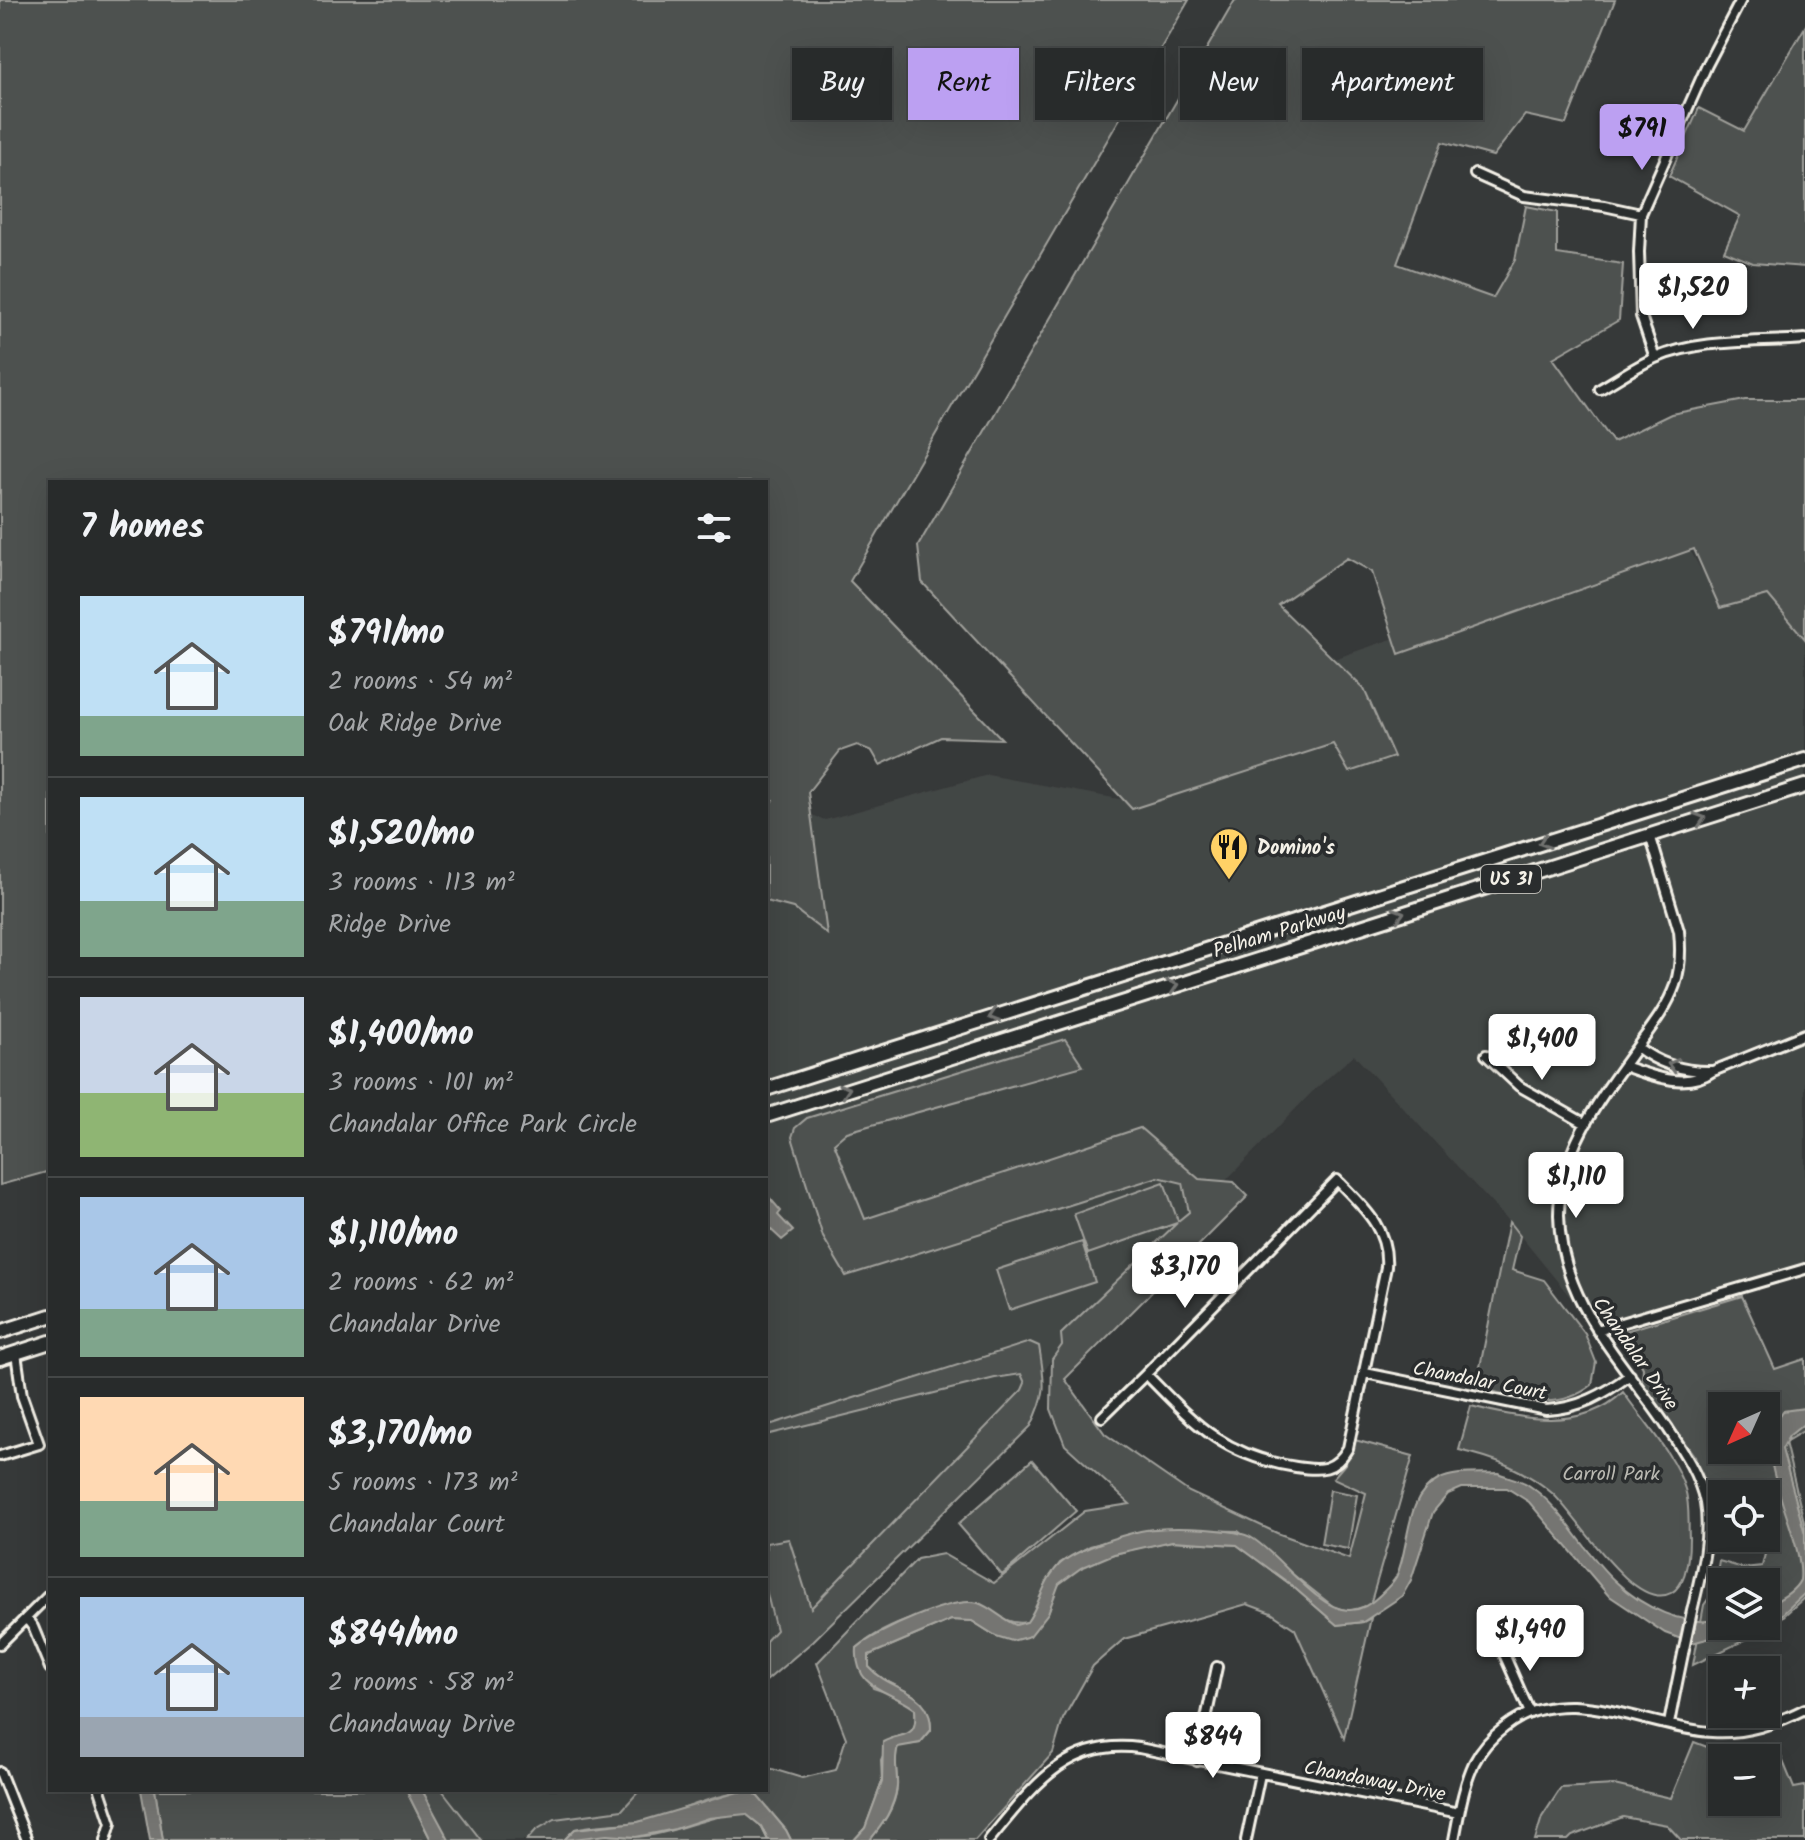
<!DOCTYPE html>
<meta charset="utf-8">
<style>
body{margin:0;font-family:Kalam,sans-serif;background:#343737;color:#f1f3f6;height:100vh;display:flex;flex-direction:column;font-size:30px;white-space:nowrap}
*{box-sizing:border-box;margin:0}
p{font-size:26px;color:#a5a7a9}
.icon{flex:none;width:44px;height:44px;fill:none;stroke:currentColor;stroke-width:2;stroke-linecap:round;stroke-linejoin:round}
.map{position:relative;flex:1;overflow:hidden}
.details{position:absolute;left:48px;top:480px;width:720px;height:1312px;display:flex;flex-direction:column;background:#282b2b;border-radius:0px;box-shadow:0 8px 32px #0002,0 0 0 2px #444747}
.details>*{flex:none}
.banner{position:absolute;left:792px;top:48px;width:760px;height:72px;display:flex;gap:16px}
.needle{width:52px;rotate:225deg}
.fabs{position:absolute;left:1708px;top:1392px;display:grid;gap:16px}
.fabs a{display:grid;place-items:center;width:72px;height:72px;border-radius:0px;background:#282b2b;box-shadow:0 8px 32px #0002,0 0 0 2px #444747;font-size:40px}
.price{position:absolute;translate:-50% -68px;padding:0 18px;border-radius:8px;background:#fff;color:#222;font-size:26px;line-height:52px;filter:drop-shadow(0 2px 4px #0008)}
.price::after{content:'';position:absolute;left:50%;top:48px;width:24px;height:18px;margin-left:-12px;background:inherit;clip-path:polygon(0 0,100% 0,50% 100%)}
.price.selected{background:#bca0f2;color:#111}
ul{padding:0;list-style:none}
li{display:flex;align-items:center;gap:24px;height:200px;padding:0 32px}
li+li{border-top:2px solid #444747}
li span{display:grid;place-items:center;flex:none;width:224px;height:160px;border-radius:0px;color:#555}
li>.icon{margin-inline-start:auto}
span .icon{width:96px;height:96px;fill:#fffc;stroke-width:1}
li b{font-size:34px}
h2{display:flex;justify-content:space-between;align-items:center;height:96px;padding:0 32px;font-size:34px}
.chip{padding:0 28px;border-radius:0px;background:#282b2b;box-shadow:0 8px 32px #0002,0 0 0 2px #444747;font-size:28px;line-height:72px}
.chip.selected{background:#bca0f2;color:#111}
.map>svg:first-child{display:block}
</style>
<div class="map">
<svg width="1805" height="1840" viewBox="0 0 1805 1840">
<rect width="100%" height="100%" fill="#363939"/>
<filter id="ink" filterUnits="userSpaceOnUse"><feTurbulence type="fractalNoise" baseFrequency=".0125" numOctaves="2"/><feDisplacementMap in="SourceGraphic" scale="16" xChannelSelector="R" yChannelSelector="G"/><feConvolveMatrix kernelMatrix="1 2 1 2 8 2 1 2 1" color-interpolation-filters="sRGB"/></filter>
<g filter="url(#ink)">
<!-- built -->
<path fill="#434645" d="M1683 538 1720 602 1768 589 1805 634V1263L1597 1330 1509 1222 1354 1055 1313 1091 1052 1359 1033 1389 766 1659V797L825 820 988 775 1130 801 1344 728 1334 659Z
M416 1790H645L611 1830 575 1840H437Z"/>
<!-- green -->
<path fill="#4e514f" stroke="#a1a19c" stroke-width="2" fill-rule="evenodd" d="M0 0H1189L850 581 1002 739 941 737 880 765 872 751 857 745 840 751 808 792 827 934 793 908 766 901V807L773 800 766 797V482H50V1171L0 1185Z
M1235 0H1615L1566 124 1525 115 1493 156 1442 142 1397 264 1493 298 1515 260 1526 206 1557 212V254L1623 264 1619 320 1553 358 1613 442 1671 414 1745 400H1805V639L1768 595 1720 608 1694 549 1399 654 1372 572 1347 558 1278 605 1364 689 1394 757 1349 772 1333 744 1132 809 922 582 918 546Z
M1805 27V267L1753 263 1724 251 1740 216 1669 176 1699 108 1744 131Z
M1065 1039 1083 1066 847 1132 834 1143 865 1219 1140 1128 1199 1179 1234 1182 1248 1196 1065 1379 1105 1434 1189 1492 1277 1533 1349 1559 1366 1493 1333 1478 1346 1463 1355 1440 1413 1456 1370 1605 1349 1611 1334 1607 1238 1531 1154 1529 1090 1546 1060 1563 1047 1581 1035 1612 1027 1622C1008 1626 995 1613 979 1603 936 1611 891 1619 857 1648L873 1688 897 1696 915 1709 916 1724 909 1734 891 1738 881 1760 882 1782 865 1828 854 1840H791L786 1830 754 1792C712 1792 677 1815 638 1822 617 1825 595 1824 575 1829L564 1840H527L536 1830 555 1819 622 1810 640 1790H766V1767L802 1778 836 1770 846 1738 817 1663 917 1559 943 1554 994 1583 1085 1511 1130 1504 1065 1445 1051 1409 1052 1359 1062 1345 1061 1334 1177 1223 1088 1254 1074 1214 1164 1182 1178 1221 1189 1212 1183 1183 1158 1177 846 1276 823 1237 792 1137 795 1128 807 1118Z
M1509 1222 1520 1236 1512 1270 1544 1280 1585 1334 1596 1362 1592 1385C1555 1414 1517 1397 1476 1387Z
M1082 1242 1095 1282 1009 1310 996 1270Z
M1742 1296 1775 1369 1805 1359V1430L1785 1442 1805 1526V1597L1770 1628 1693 1665 1704 1605 1714 1591 1719 1561 1743 1568 1762 1566 1770 1534 1766 1527V1494H1722V1538H1748L1749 1550 1714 1545 1710 1506 1695 1457 1642 1382 1643 1368 1625 1331ZM1722 1406H1766V1450H1722ZM1722 1582H1766V1626H1722Z
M1030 1342 1039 1346C1045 1384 1048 1391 1031 1426L812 1642 766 1681V1641L776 1630 766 1590V1543L789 1539 811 1608 1022 1390 1025 1383 1021 1374 995 1378 766 1435V1426Z
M1623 1392C1644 1422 1674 1454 1685 1489 1690 1504 1688 1523 1689 1538 1689 1555 1687 1584 1671 1593 1634 1613 1576 1514 1552 1493 1524 1469 1494 1458 1459 1450L1471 1406C1520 1419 1583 1432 1623 1392Z
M1032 1460 1076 1511 1002 1575 958 1524Z
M1330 1490 1357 1495 1348 1549 1321 1544Z
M1172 1541 1237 1545 1290 1584 1337 1625 1363 1622 1371 1618 1344 1738 1295 1629 1271 1613 1247 1604 1124 1639 1093 1666 1063 1719 1053 1753 975 1840H870C883 1824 895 1808 897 1787 898 1773 893 1760 898 1746L920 1743 931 1730C932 1688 892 1693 869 1667V1655L951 1620 972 1621 996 1636 1048 1613C1051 1605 1054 1591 1059 1584 1079 1558 1141 1547 1172 1541Z
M1694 1742 1715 1750 1778 1749 1794 1788 1805 1786V1840H1681L1667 1825 1623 1817 1572 1836 1568 1840H1535L1542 1817 1561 1788 1614 1785 1671 1798ZM1722 1758H1766V1802H1722Z
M155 1790H406L431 1840H163Z
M422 1790H442L481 1840H448Z
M732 1814H746L761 1826 768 1840H579C595 1830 616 1837 634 1837 667 1836 699 1819 732 1814Z"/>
<!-- water -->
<path fill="#757572" stroke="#a8a7a1" stroke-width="2" d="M768 1196 781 1211 778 1215 793 1231 782 1240 766 1225Z
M1805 1408V1423L1789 1436 1782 1449 1805 1534V1593L1776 1620 1766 1623V1607C1777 1600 1794 1593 1800 1580 1805 1543 1759 1468 1772 1427 1774 1422 1780 1416 1783 1411Z
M1498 1473C1507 1477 1518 1479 1527 1484 1564 1508 1583 1552 1615 1581 1642 1607 1684 1628 1722 1619V1626H1756L1692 1643 1665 1633 1608 1595 1529 1502 1507 1488H1462L1448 1494 1433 1512 1411 1580 1402 1596 1363 1622 1337 1625 1290 1584 1237 1545 1172 1541 1114 1554 1081 1568 1059 1584 1048 1613 1030 1636 1012 1641 996 1636 972 1621 951 1620 869 1655V1667C892 1693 932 1688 931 1730L920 1743 898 1747C893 1760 898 1773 897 1787 894 1808 883 1824 870 1840H854L865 1828 882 1782 883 1742C903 1731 918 1741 915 1709 888 1689 854 1690 857 1648 876 1631 953 1596 978 1603 991 1607 1003 1620 1016 1625L1027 1622C1040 1604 1043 1580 1060 1564 1076 1549 1133 1530 1156 1529 1175 1527 1237 1528 1252 1538 1279 1554 1316 1609 1348 1610 1361 1611 1371 1604 1380 1595 1385 1590 1392 1584 1396 1577 1411 1546 1403 1498 1438 1480 1455 1471 1479 1474 1498 1473Z
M141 1790H155L163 1840H150Z
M406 1790H422L449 1840H431Z
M738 1792H754L786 1830 791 1840H768L761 1826 746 1814 708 1818 675 1829 636 1837 607 1835 564 1840 575 1829 638 1822Z"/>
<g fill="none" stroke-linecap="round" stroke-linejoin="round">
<defs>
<path id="minor" d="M1475 174 1524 196 1604 206 1641 214
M1655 358 1641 316 1639 252 1641 214 1707 65 1741 0
M1600 389C1618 379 1636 366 1655 358 1702 338 1755 343 1805 339
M1650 835 1679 931C1681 950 1681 967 1675 985 1667 1008 1651 1028 1637 1047 1601 1097 1559 1151 1559 1215 1560 1302 1622 1360 1667 1427 1683 1451 1699 1474 1705 1503 1711 1538 1700 1577 1692 1611 1684 1649 1676 1686 1669 1724
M1486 1055 1519 1086 1586 1124
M1624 1066C1652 1076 1686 1090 1713 1071 1685 1072 1659 1064 1637 1047
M1713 1071 1805 1034
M1337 1180C1362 1206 1389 1228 1386 1267L1348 1448C1335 1471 1320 1471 1296 1467 1223 1456 1195 1424 1146 1374Z
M1597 1330 1805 1269
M1365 1373 1546 1410C1580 1408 1603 1395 1630 1375
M1102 1417 1146 1374
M0 1456 39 1444 22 1396 16 1353
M26 1618 33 1627 50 1668
M0 1644 50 1594
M1500 1645 1530 1713
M1197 1761 1217 1667
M0 1772 27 1840
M100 1790 111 1823 106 1840
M989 1840C1031 1790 1065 1738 1139 1748L1459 1813
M1246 1840 1260 1774
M1454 1840C1459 1814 1463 1787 1474 1763 1481 1749 1493 1736 1505 1727 1566 1679 1645 1728 1712 1732 1746 1734 1775 1724 1805 1709"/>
<path id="primary" d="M766 1089 1805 760
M766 1116 1805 786
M0 1332 50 1316
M0 1358 50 1342"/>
</defs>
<!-- minor casing -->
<use href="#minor" stroke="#f4f1e8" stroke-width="14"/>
<!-- primary casing -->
<use href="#primary" stroke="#f4f1e8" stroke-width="18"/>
<!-- minor -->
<use href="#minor" stroke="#2a2d2e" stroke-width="8"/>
<!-- primary -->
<use href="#primary" stroke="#2a2d2e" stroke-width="12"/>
</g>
<!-- one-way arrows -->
<defs><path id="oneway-chevron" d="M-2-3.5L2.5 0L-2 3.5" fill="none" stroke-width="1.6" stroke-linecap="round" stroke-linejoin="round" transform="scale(2)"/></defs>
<g stroke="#71726f">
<use href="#oneway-chevron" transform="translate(1700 819) rotate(-18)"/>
<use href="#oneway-chevron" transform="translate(1544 842) rotate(162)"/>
<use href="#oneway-chevron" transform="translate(1399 914) rotate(-17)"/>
<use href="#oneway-chevron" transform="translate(1173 986) rotate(-18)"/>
<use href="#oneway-chevron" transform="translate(994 1016) rotate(162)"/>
<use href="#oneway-chevron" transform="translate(1673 1065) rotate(-164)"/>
<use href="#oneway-chevron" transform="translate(845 1090) rotate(-18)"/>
</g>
</g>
<!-- icons -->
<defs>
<symbol id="restaurant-pin" viewBox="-11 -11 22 30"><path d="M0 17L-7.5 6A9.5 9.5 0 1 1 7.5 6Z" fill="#ffd166" stroke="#2a2d2e"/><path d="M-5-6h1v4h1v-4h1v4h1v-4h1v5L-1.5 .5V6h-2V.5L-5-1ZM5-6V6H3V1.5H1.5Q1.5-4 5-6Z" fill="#111"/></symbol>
</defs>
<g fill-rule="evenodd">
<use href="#restaurant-pin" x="1207" y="825" width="44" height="60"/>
</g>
<g text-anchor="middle" stroke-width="7" stroke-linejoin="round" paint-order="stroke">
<!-- shield labels -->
<rect fill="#2a2d2e" stroke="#b7b6b0" stroke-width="2" x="1481" y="865" width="60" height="28" rx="6"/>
<g font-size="18" font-weight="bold" fill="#f4f1e8">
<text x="1511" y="885">US 31</text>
</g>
<!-- poi labels -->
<g font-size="20" font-weight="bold" fill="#f4f1e8" stroke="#2a2d2e" text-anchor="start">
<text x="1257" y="854">Domino's</text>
</g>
<!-- street labels -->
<g font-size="20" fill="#f4f1e8" stroke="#2a2d2e">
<text transform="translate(1279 931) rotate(-17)" y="7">Pelham Parkway</text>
<text transform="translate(1636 1353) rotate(55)" y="7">Chandalar Drive</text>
<text transform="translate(1480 1380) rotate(11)" y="7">Chandalar Court</text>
<text transform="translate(1375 1780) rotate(11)" y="7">Chandaway Drive</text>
</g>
<!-- park labels -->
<g font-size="20" fill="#bab9b2" stroke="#2a2d2e">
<text x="1611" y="1480">Carroll Park</text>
</g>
</g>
</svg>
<div class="fabs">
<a><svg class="needle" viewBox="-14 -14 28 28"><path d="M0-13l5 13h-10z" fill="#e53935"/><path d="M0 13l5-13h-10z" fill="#a5a7a9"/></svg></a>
<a><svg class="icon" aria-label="locate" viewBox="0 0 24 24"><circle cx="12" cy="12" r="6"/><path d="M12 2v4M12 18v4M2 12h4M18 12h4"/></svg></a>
<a><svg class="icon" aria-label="layers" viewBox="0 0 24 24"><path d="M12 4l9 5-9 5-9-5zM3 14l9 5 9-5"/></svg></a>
<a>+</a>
<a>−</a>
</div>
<b class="price selected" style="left:1642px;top:172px">$791</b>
<b class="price" style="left:1693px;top:331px">$1,520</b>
<b class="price" style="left:1542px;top:1082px">$1,400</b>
<b class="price" style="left:1576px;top:1220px">$1,110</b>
<b class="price" style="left:1185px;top:1310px">$3,170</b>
<b class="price" style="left:1530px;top:1673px">$1,490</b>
<b class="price" style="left:1213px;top:1780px">$844</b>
<div class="banner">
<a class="chip">Buy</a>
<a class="chip selected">Rent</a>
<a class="chip">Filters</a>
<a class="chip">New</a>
<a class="chip">Apartment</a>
</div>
<section class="details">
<h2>7 homes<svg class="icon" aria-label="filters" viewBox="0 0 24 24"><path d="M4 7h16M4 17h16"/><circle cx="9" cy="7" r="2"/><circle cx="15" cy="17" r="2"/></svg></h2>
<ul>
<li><span style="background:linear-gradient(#bfe0f5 75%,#7fa58c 0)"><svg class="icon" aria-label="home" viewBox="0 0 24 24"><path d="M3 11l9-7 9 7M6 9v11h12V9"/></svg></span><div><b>$791/mo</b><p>2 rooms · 54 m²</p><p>Oak Ridge Drive</p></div></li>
<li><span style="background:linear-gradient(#bfe0f5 65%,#7fa58c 0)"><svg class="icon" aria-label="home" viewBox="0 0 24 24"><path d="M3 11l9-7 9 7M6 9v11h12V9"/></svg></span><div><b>$1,520/mo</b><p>3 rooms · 113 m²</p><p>Ridge Drive</p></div></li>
<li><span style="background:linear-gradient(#c9d6e8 60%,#8fb573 0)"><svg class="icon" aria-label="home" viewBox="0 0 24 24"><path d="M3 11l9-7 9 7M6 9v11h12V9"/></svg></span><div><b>$1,400/mo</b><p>3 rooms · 101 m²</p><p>Chandalar Office Park Circle</p></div></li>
<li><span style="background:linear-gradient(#a9c7e8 70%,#7fa58c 0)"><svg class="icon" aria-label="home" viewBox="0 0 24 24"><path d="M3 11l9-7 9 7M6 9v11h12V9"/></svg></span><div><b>$1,110/mo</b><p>2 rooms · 62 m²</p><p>Chandalar Drive</p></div></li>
<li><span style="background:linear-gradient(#ffd9b3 65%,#7fa58c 0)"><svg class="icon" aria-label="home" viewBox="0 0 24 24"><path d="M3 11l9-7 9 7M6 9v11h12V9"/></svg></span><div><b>$3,170/mo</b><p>5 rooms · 173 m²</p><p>Chandalar Court</p></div></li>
<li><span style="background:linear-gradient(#a9c7e8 75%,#9aa5b1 0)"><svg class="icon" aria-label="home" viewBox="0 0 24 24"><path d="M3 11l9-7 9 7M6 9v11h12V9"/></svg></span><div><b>$844/mo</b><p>2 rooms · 58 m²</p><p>Chandaway Drive</p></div></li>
</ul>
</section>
</div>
